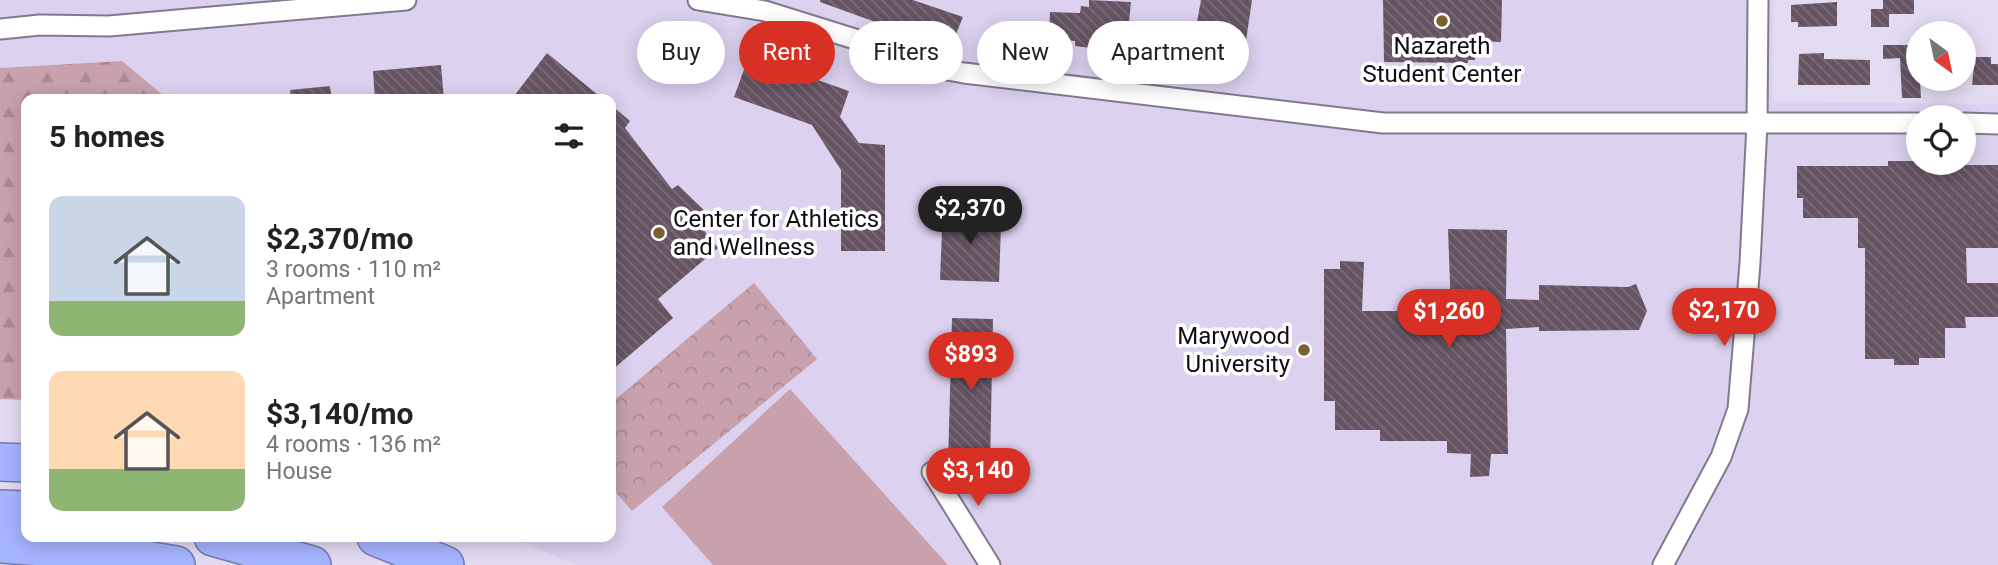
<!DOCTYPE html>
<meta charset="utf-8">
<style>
body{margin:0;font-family:Roboto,sans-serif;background:#f6f6f6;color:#222;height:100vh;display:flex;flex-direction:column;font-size:26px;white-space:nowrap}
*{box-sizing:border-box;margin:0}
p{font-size:23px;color:#767676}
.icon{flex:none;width:38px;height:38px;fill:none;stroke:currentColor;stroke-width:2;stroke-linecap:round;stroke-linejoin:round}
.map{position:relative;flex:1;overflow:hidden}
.sheet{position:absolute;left:21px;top:94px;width:595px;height:448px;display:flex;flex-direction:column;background:#fff;border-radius:14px;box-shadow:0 4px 18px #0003}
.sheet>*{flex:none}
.hud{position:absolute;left:637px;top:21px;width:665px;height:63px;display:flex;gap:14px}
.needle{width:46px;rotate:147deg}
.controls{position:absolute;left:1906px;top:21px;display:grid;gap:14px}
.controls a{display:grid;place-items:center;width:70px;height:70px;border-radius:50%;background:#fff;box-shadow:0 4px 18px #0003;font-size:35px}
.price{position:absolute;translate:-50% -60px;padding:0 16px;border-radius:24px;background:#d93025;color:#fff;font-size:23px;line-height:46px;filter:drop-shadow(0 2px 4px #0008)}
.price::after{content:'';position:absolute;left:50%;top:42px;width:21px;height:16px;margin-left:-10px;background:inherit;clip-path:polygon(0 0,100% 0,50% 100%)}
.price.current{background:#222;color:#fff}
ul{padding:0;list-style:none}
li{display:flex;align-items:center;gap:21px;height:175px;padding:0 28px}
li span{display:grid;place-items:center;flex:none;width:196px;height:140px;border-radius:14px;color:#555}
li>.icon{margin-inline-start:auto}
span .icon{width:84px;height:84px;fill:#fffc;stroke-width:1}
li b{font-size:30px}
h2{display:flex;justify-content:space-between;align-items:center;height:84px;padding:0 28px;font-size:30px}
.chip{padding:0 24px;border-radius:32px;background:#fff;box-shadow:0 4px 18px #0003;font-size:24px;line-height:63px}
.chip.current{background:#d93025;color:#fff}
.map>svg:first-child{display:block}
</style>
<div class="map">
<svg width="1998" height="565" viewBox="0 0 1998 565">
<defs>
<pattern id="forest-firs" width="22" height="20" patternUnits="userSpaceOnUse" patternTransform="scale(1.75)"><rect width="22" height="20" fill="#c8a1ac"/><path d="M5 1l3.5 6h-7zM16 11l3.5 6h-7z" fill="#ab8993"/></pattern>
<pattern id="park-crowns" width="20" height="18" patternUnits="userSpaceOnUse" patternTransform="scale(1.75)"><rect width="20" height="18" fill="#c8a1ac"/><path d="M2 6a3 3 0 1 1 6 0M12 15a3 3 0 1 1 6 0" fill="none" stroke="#ab8993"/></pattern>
<pattern id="building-back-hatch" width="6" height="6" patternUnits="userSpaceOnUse" patternTransform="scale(1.75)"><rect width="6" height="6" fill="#665463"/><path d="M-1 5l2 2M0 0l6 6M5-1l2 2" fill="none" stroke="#7a6c78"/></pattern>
</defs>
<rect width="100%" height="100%" fill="#e3dbf2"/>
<!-- built -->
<path fill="#dcd1ef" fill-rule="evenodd" d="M0 0H1773V102L1998 104V565H576L509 537H611V100H169L122 61 0 68ZM1918 117H1964V163H1918Z"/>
<!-- grass -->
<path fill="#c8a1ac" d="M790 389 948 565H713L662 507Z"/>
<!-- forest -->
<path fill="url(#forest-firs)" d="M122 61 169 100H26V400L0 399V68Z"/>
<!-- park -->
<path fill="url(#park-crowns)" d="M754 283 817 359 632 511 611 487V403Z"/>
<!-- building -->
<path fill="url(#building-back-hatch)" d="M820 0H913L963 17 950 49 820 2Z
M1089 0 1131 2 1127 43 1101 40 1099 49 1075 46V41L1049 39 1050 12 1080 13 1081 6 1089 7Z
M1201 0H1252L1242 68 1190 61Z
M1383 0H1502L1501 42 1476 41 1475 60H1468V63L1384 62Z
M1883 0H1914V14H1889V27H1871V9H1883Z
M1837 2V26L1798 27V22H1791V5Z
M1883 45H1918L1921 98H1902L1900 58 1883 59Z
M547 53 604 100H511Z
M1824 53V59L1870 60V85H1798L1799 54Z
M749 56 849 91 840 117 859 143 885 145V251H841V170L812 125 734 97Z
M1975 57H1991V64H1998V85H1972Z
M441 65 444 100H375L373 71Z
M330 86 332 100H291L290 90Z
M611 105 630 121 625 128 672 189 678 185 704 210 695 219 718 248 658 299 673 318 611 371Z
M1888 161H1918L1926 163V165H1998V248H1966L1967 283H1998V317H1965L1966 328H1945V358H1919V365H1894V359H1865V248H1858V218H1803V198H1797V166H1888Z
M943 207 989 209 988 226H1001L999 282 940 280Z
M1448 229 1507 230 1506 299 1539 300V285L1628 287 1636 284 1647 311 1639 330 1539 331V327L1506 329 1508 454H1491L1489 476 1470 477 1471 454 1447 453V441H1380V430H1335V401H1324V269H1340V261L1364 262 1362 311H1451Z
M952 318 993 319 990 465 948 464Z"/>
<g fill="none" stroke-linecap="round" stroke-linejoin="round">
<defs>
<path id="street" d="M698 0 765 11 890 50 942 69 964 73 1383 123H1918
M0 29 40 25 109 26 406 0
M1964 123 1998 124
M932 472 990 565
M1663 565 1721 457 1738 409 1750 263 1757 124 1758 0"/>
<path id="highway" d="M0 462 26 463
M0 509 26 510
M213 537 312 565
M376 537 445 565
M0 544 85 550 176 565"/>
</defs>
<!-- street casing -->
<use href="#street" stroke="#817a8e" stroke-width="23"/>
<!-- highway casing -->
<use href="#highway" stroke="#717aac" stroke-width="40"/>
<!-- street -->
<use href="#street" stroke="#fff" stroke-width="19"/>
<!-- highway -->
<use href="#highway" stroke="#a5b4fe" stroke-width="37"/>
</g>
<!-- markers -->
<g fill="#796132" stroke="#fff" stroke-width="2.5">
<circle cx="1442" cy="21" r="7"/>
<circle cx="659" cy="233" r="7"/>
<circle cx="1304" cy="350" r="7"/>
</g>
<g text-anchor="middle" stroke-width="7" stroke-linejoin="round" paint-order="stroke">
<!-- poi labels -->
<g font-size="24" fill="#100d15" stroke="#fff">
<text x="1442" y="54">Nazareth<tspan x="1442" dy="28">Student Center</tspan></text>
<text x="673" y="227" text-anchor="start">Center for Athletics<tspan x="673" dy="28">and Wellness</tspan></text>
<text x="1290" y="344" text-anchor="end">Marywood<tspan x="1290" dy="28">University</tspan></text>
</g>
</g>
</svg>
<div class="controls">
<a><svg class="needle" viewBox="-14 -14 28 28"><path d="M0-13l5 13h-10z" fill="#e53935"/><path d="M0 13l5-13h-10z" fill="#767676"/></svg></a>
<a><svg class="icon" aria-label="locate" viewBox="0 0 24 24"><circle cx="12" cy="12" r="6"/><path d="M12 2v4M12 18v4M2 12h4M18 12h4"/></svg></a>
</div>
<b class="price current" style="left:970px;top:246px">$2,370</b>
<b class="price" style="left:1724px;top:348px">$2,170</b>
<b class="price" style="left:1449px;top:349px">$1,260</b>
<b class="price" style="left:971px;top:392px">$893</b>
<b class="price" style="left:978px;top:508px">$3,140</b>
<div class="hud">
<a class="chip">Buy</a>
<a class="chip current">Rent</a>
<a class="chip">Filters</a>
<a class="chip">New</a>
<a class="chip">Apartment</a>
</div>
<section class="sheet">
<h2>5 homes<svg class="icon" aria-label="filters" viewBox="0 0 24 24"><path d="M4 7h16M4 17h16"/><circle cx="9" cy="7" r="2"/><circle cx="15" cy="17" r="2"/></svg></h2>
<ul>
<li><span style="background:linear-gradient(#c9d6e8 75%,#8fb573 0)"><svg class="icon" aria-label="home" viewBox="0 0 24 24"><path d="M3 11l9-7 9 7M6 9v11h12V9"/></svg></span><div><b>$2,370/mo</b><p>3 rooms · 110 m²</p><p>Apartment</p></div></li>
<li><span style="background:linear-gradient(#ffd9b3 70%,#8fb573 0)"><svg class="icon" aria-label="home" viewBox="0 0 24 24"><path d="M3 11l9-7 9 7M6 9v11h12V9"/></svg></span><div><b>$3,140/mo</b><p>4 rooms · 136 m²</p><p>House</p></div></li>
</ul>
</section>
</div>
